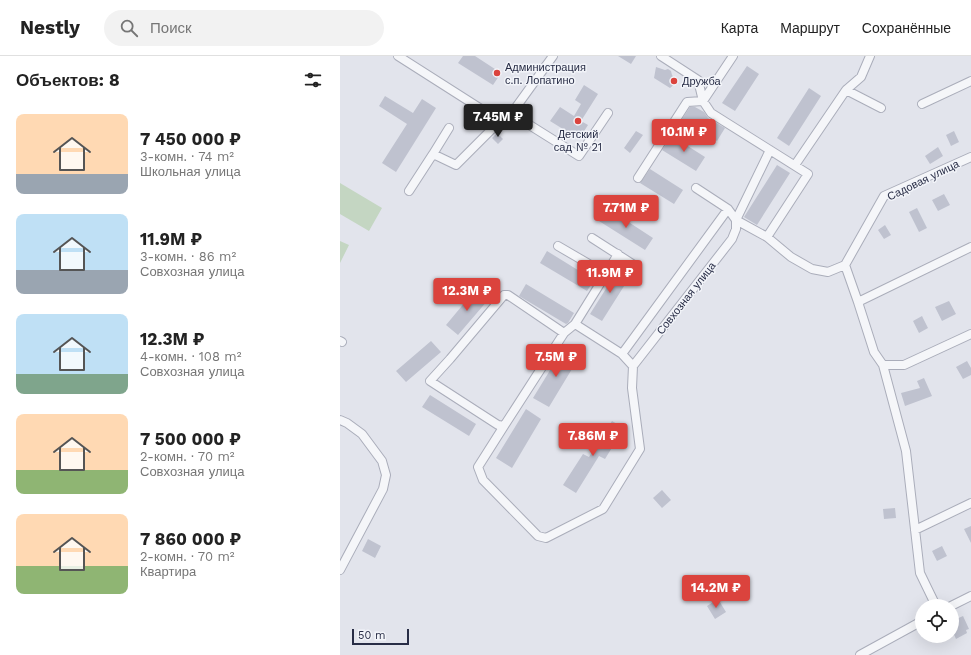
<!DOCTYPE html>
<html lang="ru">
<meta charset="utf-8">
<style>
body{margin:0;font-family:"Work Sans",sans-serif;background:#f2f2f2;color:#222;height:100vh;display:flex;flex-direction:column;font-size:15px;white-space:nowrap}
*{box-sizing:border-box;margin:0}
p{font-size:13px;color:#767676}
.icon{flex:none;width:22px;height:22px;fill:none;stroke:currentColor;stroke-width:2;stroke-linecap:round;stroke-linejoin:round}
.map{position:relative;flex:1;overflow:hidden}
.drawer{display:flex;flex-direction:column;background:#fff;width:340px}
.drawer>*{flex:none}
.fabs{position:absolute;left:575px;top:543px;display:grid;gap:8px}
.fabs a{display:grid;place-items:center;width:44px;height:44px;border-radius:50%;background:#fff;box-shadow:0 4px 16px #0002;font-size:20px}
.scale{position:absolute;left:12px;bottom:10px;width:57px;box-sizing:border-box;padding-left:4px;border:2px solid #282d46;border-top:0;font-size:11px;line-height:14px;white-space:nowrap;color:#282d46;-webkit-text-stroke:3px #f2f4f9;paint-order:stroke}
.price{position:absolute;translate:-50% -34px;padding:0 9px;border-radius:4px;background:#db433d;color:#fff;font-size:13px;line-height:26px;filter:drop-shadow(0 1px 2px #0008)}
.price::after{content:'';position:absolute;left:50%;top:24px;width:12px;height:9px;margin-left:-6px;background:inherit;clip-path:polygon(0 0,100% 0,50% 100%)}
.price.selected{background:#222;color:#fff}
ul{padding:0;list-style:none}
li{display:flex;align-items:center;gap:12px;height:100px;padding:0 16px}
li span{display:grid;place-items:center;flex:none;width:112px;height:80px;border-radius:8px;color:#555}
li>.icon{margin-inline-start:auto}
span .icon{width:48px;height:48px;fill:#fffc;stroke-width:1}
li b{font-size:17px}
h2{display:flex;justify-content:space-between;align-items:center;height:48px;padding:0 16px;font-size:17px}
header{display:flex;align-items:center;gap:24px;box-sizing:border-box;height:56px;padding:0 20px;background:#fff;border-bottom:1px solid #e0e0e0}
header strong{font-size:19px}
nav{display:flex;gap:22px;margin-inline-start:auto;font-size:14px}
.search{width:280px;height:36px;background:#f2f2f2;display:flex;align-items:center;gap:10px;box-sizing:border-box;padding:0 14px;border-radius:22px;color:#767676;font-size:15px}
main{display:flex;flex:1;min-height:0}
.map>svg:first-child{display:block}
</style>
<header>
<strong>Nestly</strong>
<div class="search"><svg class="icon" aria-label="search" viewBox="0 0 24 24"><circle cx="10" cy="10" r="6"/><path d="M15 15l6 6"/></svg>Поиск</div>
<nav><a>Карта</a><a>Маршрут</a><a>Сохранённые</a></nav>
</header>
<main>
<section class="drawer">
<h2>Объектов: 8<svg class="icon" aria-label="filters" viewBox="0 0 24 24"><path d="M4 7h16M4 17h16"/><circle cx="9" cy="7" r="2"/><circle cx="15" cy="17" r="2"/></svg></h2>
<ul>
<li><span style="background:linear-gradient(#ffd9b3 75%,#9aa5b1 0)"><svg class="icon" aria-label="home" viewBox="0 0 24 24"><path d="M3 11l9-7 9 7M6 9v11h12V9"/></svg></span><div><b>7 450 000 ₽</b><p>3-комн. · 74 m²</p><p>Школьная улица</p></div></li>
<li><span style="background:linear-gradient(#bfe0f5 70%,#9aa5b1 0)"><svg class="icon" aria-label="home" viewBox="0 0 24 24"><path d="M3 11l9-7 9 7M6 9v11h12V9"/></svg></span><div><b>11.9M ₽</b><p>3-комн. · 86 m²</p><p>Совхозная улица</p></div></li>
<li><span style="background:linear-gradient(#bfe0f5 75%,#7fa58c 0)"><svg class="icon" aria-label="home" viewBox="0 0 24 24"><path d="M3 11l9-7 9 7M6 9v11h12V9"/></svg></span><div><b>12.3M ₽</b><p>4-комн. · 108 m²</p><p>Совхозная улица</p></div></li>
<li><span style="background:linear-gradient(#ffd9b3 70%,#8fb573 0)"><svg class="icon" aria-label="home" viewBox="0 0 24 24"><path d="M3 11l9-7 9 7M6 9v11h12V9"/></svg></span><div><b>7 500 000 ₽</b><p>2-комн. · 70 m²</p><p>Совхозная улица</p></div></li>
<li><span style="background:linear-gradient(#ffd9b3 65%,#8fb573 0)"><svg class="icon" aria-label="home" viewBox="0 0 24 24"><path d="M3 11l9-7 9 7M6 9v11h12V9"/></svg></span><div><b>7 860 000 ₽</b><p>2-комн. · 70 m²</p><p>Квартира</p></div></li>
</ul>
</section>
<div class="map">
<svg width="631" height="599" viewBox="0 0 631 599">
<rect width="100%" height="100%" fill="#e2e4ec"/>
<!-- green -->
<path fill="#c4d6c2" d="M0 127 42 152 29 175 0 158Z
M0 185 9 189 0 207Z"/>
<!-- building -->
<path fill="#bfc2cf" d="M123 0H135L161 17 153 29 118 7Z
M278 0H296L291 8Z
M407 10 419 18 395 55 382 47Z
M316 11 325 14 328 13 331 15 332 19 337 26 330 32 314 22Z
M244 29 258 38 241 65 248 69 239 83 210 65 220 51 234 60 241 48 235 44Z
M469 32 481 40 449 90 437 82Z
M45 40 73 57 82 43 96 52 56 116 42 107 67 68 39 50Z
M350 51H355L364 56 368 62 385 72 377 85 342 63Z
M296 75 303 79 290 97 284 92Z
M614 75 619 86 611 90 606 79Z
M157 77 163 83 158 88 152 82Z
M332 80 365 101 356 115 322 94Z
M598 91 603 100 590 108 585 100Z
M437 109 450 117 417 169 404 161Z
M310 113 343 134 334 148 300 127Z
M604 138 610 149 598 155 592 144Z
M267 152 313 182 305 194 259 165Z
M577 152 587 172 579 176 569 156Z
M545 169 551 179 544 183 538 174Z
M207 195 254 224 247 235 200 207Z
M279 212 291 219 262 265 250 258Z
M186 228 234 257 228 267 226 268 179 240Z
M136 233 148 244 118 279 106 269Z
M609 245 616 258 602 265 595 251Z
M582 260 588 272 579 277 573 265Z
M91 285 101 296 66 326 56 315Z
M223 293 238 303 209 351 193 342Z
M627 305 631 312V319L623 323 616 311Z
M584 322 592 340 565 350 561 337 580 332 577 325Z
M90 339 136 368 129 380 82 351Z
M186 353 201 363 172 412 156 402Z
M272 365 284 372 265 403 259 400 236 437 223 429 243 398 249 401Z
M322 434 331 444 322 452 313 442Z
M555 452 556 462 544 463 543 453Z
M631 470V487L624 473Z
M28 483 41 490 35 502 22 495Z
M602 490 607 500 597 505 592 495Z
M378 543 386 556 375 563 367 550Z
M623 560 629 573 626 574 627 577 616 583 612 574V565Z"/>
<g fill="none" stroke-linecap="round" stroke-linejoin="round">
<defs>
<path id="minor" d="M58 0 160 65
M321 0 358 24 363 45 371 57 468 118 427 181
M506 34 521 21 530 0
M582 48 631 25
M172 58 239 100 268 57
M160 65H166L213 0
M93 98 109 72
M455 109 506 34 541 52
M298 122 347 46 363 45 393 0
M356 132 388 153 396 164 427 181 451 201 472 213 488 216 505 209 544 140 631 101
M69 135 93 98 116 109 160 65
M252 182 294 209
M218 190 266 218 235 268
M505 209 518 246 534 296 543 309H564L631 278
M266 218 278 198
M518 246 631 191
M224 277 164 370 158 369 90 325 110 303 164 239H168L224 277 235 268 282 298 293 310 392 183 396 173V164L430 94
M0 285 2 286
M282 298 388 153
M543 309 566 395 580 517 596 550
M0 364 7 367 22 378 42 405 46 419 43 433 0 514
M164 370 138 411 143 424 198 480 206 482 263 453 300 393 292 332 293 310
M575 474 631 447
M611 550 631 540
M520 599 582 565"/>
</defs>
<!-- minor casing -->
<use href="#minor" stroke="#aaadba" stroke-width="10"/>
<!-- minor -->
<use href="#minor" stroke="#f5f6f9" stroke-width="8"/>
</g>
<!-- markers -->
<g fill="#db433d" stroke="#f2f4f9" stroke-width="1.5">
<circle cx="157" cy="17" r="4"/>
<circle cx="334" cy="25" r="4"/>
<circle cx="238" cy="65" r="4"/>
</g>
<g text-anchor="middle" stroke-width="3" stroke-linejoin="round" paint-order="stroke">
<!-- poi labels -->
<g font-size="11" fill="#282d46" stroke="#f2f4f9" text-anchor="start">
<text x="165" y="15">Администрация<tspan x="165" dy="13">с.п. Лопатино</tspan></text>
<text x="342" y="29">Дружба</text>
<text x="238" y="82" text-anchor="middle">Детский<tspan x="238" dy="13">сад № 21</tspan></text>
</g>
<!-- street labels -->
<g font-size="11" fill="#282d46" stroke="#f2f4f9">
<text transform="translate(583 124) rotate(-26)" y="4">Садовая улица</text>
<text transform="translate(346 242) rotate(-52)" y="4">Совхозная улица</text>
</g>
</g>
</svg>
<div class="fabs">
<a><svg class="icon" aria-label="locate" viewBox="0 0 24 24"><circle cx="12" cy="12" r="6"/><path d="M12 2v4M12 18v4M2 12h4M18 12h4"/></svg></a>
</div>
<div class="scale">50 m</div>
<b class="price selected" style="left:158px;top:82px">7.45M ₽</b>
<b class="price" style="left:344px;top:97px">10.1M ₽</b>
<b class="price" style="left:286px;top:173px">7.71M ₽</b>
<b class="price" style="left:270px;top:238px">11.9M ₽</b>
<b class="price" style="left:127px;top:256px">12.3M ₽</b>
<b class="price" style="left:216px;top:322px">7.5M ₽</b>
<b class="price" style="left:253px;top:401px">7.86M ₽</b>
<b class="price" style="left:376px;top:553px">14.2M ₽</b>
</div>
</main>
